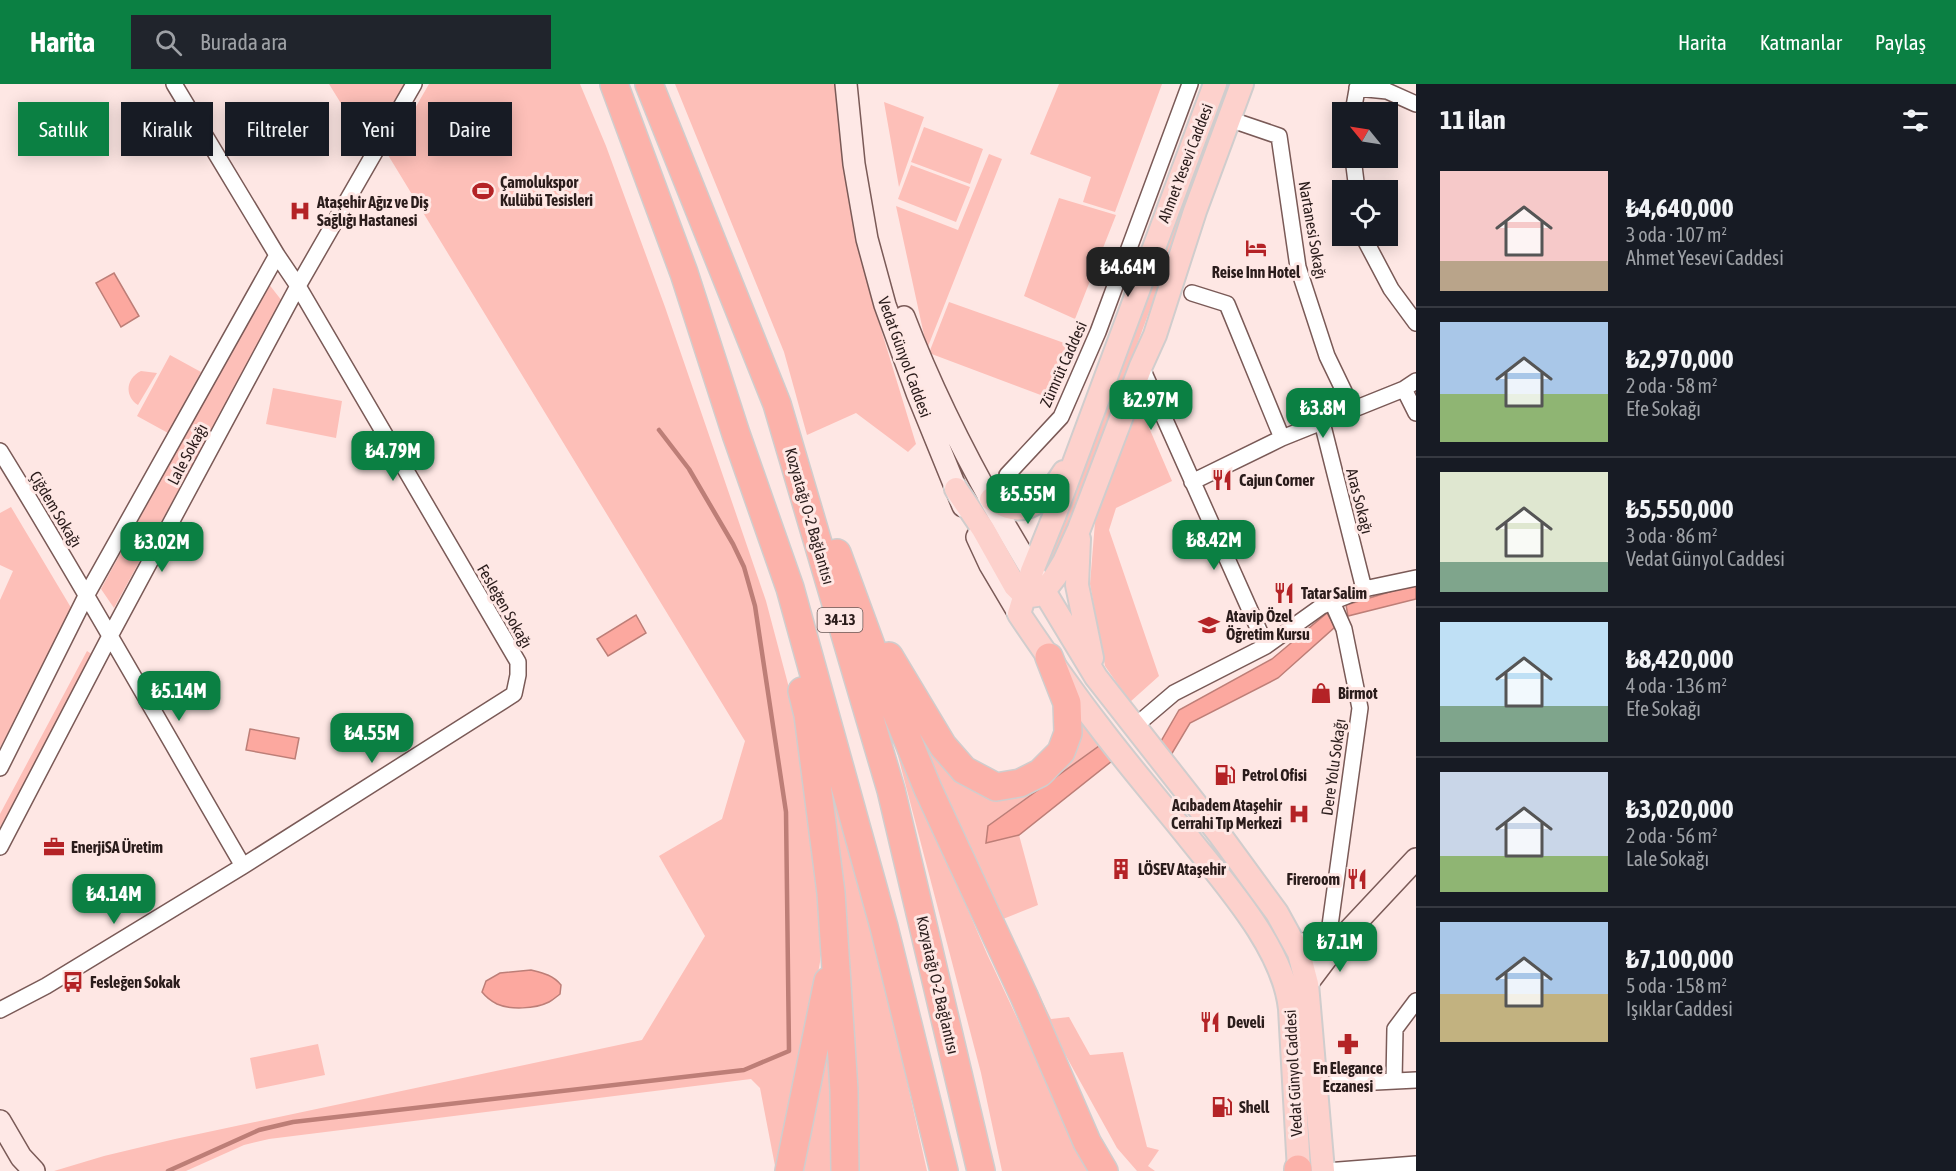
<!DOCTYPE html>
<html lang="tr">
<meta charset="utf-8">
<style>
body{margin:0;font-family:"Asap Condensed",sans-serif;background:#20242c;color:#f1f3f6;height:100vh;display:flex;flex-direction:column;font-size:22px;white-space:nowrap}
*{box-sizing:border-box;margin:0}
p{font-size:20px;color:#9ea1a6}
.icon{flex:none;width:33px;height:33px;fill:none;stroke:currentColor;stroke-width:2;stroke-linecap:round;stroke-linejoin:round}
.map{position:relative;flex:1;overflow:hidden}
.drawer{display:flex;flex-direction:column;background:#171b24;width:540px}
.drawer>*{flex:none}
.top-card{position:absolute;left:18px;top:18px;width:570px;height:54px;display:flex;gap:12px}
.needle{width:39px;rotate:300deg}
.fabs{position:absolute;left:1332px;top:18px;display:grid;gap:12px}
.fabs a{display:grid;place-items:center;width:66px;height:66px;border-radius:0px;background:#171b24;box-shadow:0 3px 15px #0003;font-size:30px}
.price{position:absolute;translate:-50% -51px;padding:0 14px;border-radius:12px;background:#0b8043;color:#fff;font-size:20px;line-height:39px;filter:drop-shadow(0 2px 3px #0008)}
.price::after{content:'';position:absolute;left:50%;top:36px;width:18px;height:14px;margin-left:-9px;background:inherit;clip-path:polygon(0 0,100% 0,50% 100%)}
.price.active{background:#222;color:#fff}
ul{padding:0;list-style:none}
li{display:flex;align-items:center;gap:18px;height:150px;padding:0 24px}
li+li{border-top:2px solid #363941}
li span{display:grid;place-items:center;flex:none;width:168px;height:120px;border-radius:0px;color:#555}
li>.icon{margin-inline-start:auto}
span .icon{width:72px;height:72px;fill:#fffc;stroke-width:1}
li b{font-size:26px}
h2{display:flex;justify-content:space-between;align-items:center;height:72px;padding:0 24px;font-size:26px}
.tag{padding:0 21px;border-radius:0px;background:#171b24;box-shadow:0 3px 15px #0003;font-size:21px;line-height:54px}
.tag.active{background:#0b8043;color:#fff}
header{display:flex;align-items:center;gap:36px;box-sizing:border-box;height:84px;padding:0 30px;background:#0b8043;color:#fff}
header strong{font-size:28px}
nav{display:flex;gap:33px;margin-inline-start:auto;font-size:21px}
.search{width:420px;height:54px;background:#20242c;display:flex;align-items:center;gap:15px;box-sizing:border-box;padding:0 21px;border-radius:0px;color:#9ea1a6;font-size:22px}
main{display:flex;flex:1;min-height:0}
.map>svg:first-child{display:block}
</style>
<header>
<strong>Harita</strong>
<div class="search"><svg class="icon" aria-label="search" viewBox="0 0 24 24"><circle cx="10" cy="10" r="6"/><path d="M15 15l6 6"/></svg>Burada ara</div>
<nav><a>Harita</a><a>Katmanlar</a><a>Paylaş</a></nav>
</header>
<main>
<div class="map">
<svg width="1416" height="1087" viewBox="0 0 1416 1087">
<rect width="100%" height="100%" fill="#fee7e4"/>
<!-- green -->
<path fill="#fdbfb8" d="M329 0H407L371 68Z
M429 0H580L606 62 665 223 766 517 797 634 823 803 820 878 784 1087H776L760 1004 751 995 269 1055 244 1061 186 1087H54L104 1072 175 1055 642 956 705 852 659 772 722 735 745 657 388 71Z
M675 0H838L845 80 873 219 916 360 908 368 856 329 807 351 784 268Z
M1059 0H1162L1115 128 1083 118 1091 93 1030 70Z
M1224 0H1232L1164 188 1052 489 1044 480Z
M884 18 924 33 899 103Z
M924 43 983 65 970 100 911 78Z
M989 70 1002 75 927 265 896 122 958 146Z
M911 81 970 103 956 138 898 115Z
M1059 114 1116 131 1075 235 1024 212Z
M268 199 282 217 114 524 101 505Z
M949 218 1067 260 1046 313 929 269Z
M170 271 201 288 168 349 137 332Z
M141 287 157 289 138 321C124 312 126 294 141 287Z
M273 304 342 317 336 354 266 340Z
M1138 318 1172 397 1116 424 1109 446 1159 592 1130 618 1105 582 1090 500 1095 438Z
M11 423 73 527 0 664V516L13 487 0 481V429Z
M87 567 93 571 0 744V730Z
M901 616 938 669 1020 705 1076 632 1099 662 988 741 986 758 1019 751 1038 821 1003 835 1051 935 1069 933 1090 971 1123 968 1147 1063 1159 1066 1148 1082 1155 1087H1137L1117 1064 1035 916Z
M892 649 987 870 1089 1087H1002L981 989Z
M828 677 848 732 927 1087H855Z
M830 950 836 1087H803Z
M318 960 325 991 256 1005 250 974Z"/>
<!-- water -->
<path fill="#fca89f" stroke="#bd7e77" stroke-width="1.5" d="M114 189 139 232 121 243 96 199Z
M1416 500V515L1348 532 1346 521Z
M1327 529 1335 543 1278 594 1190 639 1171 671 1160 659 1179 626 1272 575Z
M636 531 646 549 608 572 597 555Z
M250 645 299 654 295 675 246 666Z
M1099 662 1112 677 1019 751 986 759 988 742Z
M531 886C543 889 553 891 561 901L560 910C556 913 553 916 549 918 535 925 510 926 497 920 491 917 486 913 482 908L486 897 500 889Z"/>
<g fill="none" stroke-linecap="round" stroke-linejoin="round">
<!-- stream -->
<path stroke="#bd7e77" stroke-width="4.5" d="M168 1087 259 1046 293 1038 744 986 789 967 786 728 755 522 744 483 733 460 689 385 659 346"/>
<defs>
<path id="street" d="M1357 4 1387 7 1416 20
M1353 28 1358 0
M1229 35 1279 52 1298 183 1327 272 1353 326
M1353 74 1357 106
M1363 152 1391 205 1416 239
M1192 209 1227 220 1282 354
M1141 282 1266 562
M1404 305 1416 329
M1322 338 1364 505
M0 367C84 503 162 643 243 782
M1007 391 1061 333 1098 248 1190 0
M1192 398 1282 354 1404 305 1416 297
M1134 643 1174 609 1266 562 1322 522 1364 505 1416 494
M0 684 86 512 277 171
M0 763 110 552 298 202 414 0
M1328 856 1360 624 1344 545 1332 518
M0 926 46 902 243 782 514 610 518 591V578L298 202 277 171 174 0
M1394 997 1395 945 1416 917
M1316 1001 1416 996
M1326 1087 1416 1080"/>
<path id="secondary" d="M846 0 854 80 867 155 885 221 917 309 963 422
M904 233C939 325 987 414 1039 498
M977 453 990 481 1019 530
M1296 861 1341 855
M1307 900 1341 855 1416 775
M0 1037 21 1073 34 1087"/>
<path id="primary" d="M1215 0 1055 430 1032 487 1019 530C1044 567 1070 605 1098 641 1128 681 1161 719 1192 758 1228 803 1284 866 1290 925L1299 1087
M956 405 983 445 1015 502 1022 509 1030 512 1037 511 1044 507 1055 493 1064 478 1079 445 1141 282 1155 251 1195 127 1242 0
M991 415C996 417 1002 421 1008 423 1033 431 1052 407 1064 388
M1079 455 1077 501 1092 574
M1044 507 1096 593 1220 751 1277 829 1299 869 1307 900 1323 1087"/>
<path id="highway" d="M614 0 684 189 736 350 790 504 884 843 944 1087
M649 0 777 320 891 706 981 1087
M837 469 888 608 928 705 1024 912 1087 1058 1104 1087
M889 572 943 662 964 686 996 703 1020 699 1040 689 1061 668 1068 649 1067 619 1049 573
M802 607 808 631 831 809 844 1006 845 1087
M789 1087 828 897
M1298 1087V1085"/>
</defs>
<!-- street casing -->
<use href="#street" stroke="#7a5a57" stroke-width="18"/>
<!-- secondary casing -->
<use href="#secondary" stroke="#7a5a57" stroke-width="24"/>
<!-- primary casing -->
<use href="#primary" stroke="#d0cdcd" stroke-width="26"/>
<!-- highway casing -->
<use href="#highway" stroke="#d0cdcd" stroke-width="30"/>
<!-- street -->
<use href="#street" stroke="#fff" stroke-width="15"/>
<!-- secondary -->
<use href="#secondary" stroke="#fee8e6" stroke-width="21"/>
<!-- primary -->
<use href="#primary" stroke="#fdd1cc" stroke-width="22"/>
<!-- highway -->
<use href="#highway" stroke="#fcb2aa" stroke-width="27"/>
</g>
<!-- icons -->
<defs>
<symbol id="stadium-bare" viewBox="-9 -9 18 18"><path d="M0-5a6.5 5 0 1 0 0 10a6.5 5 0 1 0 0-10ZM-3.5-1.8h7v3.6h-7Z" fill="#b42326" stroke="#fee7e4" stroke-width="2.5" paint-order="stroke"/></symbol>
<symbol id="hospital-bare" viewBox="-9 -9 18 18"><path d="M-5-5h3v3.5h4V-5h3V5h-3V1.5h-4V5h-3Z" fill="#b42326" stroke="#fee7e4" stroke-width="2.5" paint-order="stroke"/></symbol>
<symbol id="hotel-bare" viewBox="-9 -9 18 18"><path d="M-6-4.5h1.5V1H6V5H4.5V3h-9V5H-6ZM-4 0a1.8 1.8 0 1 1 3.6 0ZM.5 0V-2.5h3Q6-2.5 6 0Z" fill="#b42326" stroke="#fee7e4" stroke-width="2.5" paint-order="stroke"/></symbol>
<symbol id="restaurant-bare" viewBox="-9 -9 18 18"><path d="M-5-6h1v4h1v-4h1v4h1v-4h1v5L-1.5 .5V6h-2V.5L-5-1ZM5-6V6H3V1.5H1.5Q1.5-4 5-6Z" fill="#b42326" stroke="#fee7e4" stroke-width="2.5" paint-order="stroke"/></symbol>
<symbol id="school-bare" viewBox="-9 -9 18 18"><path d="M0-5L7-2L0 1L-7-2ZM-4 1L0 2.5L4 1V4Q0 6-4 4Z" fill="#b42326" stroke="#fee7e4" stroke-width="2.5" paint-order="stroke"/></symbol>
<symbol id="shop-bare" viewBox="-9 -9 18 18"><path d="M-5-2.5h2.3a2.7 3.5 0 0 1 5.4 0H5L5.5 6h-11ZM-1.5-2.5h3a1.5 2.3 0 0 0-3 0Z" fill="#b42326" stroke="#fee7e4" stroke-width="2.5" paint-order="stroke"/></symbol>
<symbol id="fuel-bare" viewBox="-9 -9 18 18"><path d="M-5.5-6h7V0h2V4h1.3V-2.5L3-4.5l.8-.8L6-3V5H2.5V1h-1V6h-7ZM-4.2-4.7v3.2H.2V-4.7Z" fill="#b42326" stroke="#fee7e4" stroke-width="2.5" paint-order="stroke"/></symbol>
<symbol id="office-bare" viewBox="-9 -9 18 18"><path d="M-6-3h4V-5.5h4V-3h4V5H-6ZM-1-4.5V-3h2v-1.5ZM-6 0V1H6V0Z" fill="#b42326" stroke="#fee7e4" stroke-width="2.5" paint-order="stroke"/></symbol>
<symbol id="building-bare" viewBox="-9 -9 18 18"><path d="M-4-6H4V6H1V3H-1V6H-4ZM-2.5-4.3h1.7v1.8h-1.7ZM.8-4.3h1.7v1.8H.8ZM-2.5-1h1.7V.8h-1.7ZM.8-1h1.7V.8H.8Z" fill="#b42326" stroke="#fee7e4" stroke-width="2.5" paint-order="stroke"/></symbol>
<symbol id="bus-bare" viewBox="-9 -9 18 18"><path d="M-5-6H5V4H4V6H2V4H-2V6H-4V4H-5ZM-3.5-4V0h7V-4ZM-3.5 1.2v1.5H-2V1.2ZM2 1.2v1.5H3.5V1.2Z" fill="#b42326" stroke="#fee7e4" stroke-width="2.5" paint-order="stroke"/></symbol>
<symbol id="pharmacy-bare" viewBox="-9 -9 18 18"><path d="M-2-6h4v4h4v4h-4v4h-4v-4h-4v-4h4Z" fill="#b42326" stroke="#fee7e4" stroke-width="2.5" paint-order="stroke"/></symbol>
</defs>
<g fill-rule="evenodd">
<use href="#stadium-bare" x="468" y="92" width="30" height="30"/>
<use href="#hospital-bare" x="285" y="112" width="30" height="30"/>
<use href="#hotel-bare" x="1241" y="149" width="30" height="30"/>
<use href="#restaurant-bare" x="1207" y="381" width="30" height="30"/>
<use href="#restaurant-bare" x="1269" y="494" width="30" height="30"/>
<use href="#school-bare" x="1194" y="526" width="30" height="30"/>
<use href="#shop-bare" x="1306" y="594" width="30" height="30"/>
<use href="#fuel-bare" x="1210" y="676" width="30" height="30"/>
<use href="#hospital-bare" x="1284" y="715" width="30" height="30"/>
<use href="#office-bare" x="39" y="748" width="30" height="30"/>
<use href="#building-bare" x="1106" y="770" width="30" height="30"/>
<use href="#restaurant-bare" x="1342" y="780" width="30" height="30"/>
<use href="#bus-bare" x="58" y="883" width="30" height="30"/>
<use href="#restaurant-bare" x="1195" y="923" width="30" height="30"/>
<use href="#pharmacy-bare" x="1333" y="945" width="30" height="30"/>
<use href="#fuel-bare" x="1207" y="1008" width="30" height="30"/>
</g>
<g text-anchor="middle" stroke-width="6" stroke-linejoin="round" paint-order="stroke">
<!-- shield labels -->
<rect fill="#fee7e4" stroke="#6a5957" stroke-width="1.5" x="817.5" y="524" width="45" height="24" rx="4.5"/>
<g font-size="15" font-weight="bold" fill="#2a1c1b">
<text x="840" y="541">34-13</text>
</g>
<!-- street labels -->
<g font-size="16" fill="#2a1c1b" stroke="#fee7e4">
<text transform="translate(1185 79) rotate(-69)" y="6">Ahmet Yesevi Caddesi</text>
<text transform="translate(1313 146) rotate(80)" y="6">Nartanesi Sokağı</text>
<text transform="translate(905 273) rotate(70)" y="6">Vedat Günyol Caddesi</text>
<text transform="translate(1063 280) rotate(-66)" y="6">Zümrüt Caddesi</text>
<text transform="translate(187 370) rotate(-62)" y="6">Lale Sokağı</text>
<text transform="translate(1360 417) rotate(76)" y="6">Aras Sokağı</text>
<text transform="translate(56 425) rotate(59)" y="6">Çiğdem Sokağı</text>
<text transform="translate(810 432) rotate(74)" y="6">Kozyatağı O-2 Bağlantısı</text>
<text transform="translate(505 522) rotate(60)" y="6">Fesleğen Sokağı</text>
<text transform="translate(1333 683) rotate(-82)" y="6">Dere Yolu Sokağı</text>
<text transform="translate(938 901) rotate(77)" y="6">Kozyatağı O-2 Bağlantısı</text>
<text transform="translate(1293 989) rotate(-93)" y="6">Vedat Günyol Caddesi</text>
</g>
<!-- poi labels -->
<g font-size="16" font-weight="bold" fill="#2a1c1b" stroke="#fee7e4" text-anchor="start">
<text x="500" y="104">Çamolukspor<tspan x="500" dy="18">Kulübü Tesisleri</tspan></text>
<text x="317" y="124">Ataşehir Ağız ve Diş<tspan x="317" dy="18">Sağlığı Hastanesi</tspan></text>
<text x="1256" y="194" text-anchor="middle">Reise Inn Hotel</text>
<text x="1239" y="402">Cajun Corner</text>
<text x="1301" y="515">Tatar Salim</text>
<text x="1226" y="538">Atavip Özel<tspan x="1226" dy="18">Öğretim Kursu</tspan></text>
<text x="1338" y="615">Birmot</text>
<text x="1242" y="697">Petrol Ofisi</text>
<text x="1282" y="727" text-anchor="end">Acıbadem Ataşehir<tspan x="1282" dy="18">Cerrahi Tıp Merkezi</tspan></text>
<text x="71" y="769">EnerjiSA Üretim</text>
<text x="1138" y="791">LÖSEV Ataşehir</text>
<text x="1340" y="801" text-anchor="end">Fireroom</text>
<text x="90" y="904">Fesleğen Sokak</text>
<text x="1227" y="944">Develi</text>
<text x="1348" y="990" text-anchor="middle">En Elegance<tspan x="1348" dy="18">Eczanesi</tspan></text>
<text x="1239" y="1029">Shell</text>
</g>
</g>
</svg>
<div class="fabs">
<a><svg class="needle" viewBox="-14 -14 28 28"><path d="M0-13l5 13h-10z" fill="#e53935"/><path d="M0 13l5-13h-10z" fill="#9ea1a6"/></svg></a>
<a><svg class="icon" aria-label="locate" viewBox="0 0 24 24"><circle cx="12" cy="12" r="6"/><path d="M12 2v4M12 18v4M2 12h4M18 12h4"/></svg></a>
</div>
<b class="price active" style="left:1128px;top:214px">₺4.64M</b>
<b class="price" style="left:1151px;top:347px">₺2.97M</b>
<b class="price" style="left:1323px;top:355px">₺3.8M</b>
<b class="price" style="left:393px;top:398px">₺4.79M</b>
<b class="price" style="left:1028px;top:441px">₺5.55M</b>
<b class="price" style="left:1214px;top:487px">₺8.42M</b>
<b class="price" style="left:162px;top:489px">₺3.02M</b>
<b class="price" style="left:179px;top:638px">₺5.14M</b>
<b class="price" style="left:372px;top:680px">₺4.55M</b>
<b class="price" style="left:114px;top:841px">₺4.14M</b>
<b class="price" style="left:1340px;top:889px">₺7.1M</b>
<div class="top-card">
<a class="tag active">Satılık</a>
<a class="tag">Kiralık</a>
<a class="tag">Filtreler</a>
<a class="tag">Yeni</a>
<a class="tag">Daire</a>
</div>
</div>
<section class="drawer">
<h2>11 ilan<svg class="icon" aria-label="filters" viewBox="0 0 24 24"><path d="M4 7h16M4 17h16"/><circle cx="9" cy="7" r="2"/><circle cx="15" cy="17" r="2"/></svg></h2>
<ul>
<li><span style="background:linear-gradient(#f6c9c9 75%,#b9a48a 0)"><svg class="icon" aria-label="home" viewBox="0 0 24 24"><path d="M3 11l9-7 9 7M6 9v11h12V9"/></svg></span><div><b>₺4,640,000</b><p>3 oda · 107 m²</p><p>Ahmet Yesevi Caddesi</p></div></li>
<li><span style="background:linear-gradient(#a9c7e8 60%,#8fb573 0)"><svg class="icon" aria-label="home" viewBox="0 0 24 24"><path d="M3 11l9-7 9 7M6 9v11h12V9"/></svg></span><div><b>₺2,970,000</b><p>2 oda · 58 m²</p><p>Efe Sokağı</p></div></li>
<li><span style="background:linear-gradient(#dfe7d0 75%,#7fa58c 0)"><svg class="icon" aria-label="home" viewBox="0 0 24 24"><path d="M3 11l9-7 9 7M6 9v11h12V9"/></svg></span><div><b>₺5,550,000</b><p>3 oda · 86 m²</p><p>Vedat Günyol Caddesi</p></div></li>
<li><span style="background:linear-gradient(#bfe0f5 70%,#7fa58c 0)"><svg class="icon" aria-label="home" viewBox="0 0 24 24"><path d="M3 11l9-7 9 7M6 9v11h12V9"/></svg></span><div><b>₺8,420,000</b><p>4 oda · 136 m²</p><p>Efe Sokağı</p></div></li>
<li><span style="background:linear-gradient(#c9d6e8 70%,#8fb573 0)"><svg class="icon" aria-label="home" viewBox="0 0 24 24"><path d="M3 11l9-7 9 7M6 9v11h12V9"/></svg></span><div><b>₺3,020,000</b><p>2 oda · 56 m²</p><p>Lale Sokağı</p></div></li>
<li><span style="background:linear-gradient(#a9c7e8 60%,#c2b280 0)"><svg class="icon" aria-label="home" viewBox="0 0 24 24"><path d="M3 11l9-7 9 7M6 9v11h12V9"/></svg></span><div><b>₺7,100,000</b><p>5 oda · 158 m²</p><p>Işıklar Caddesi</p></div></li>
</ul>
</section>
</main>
